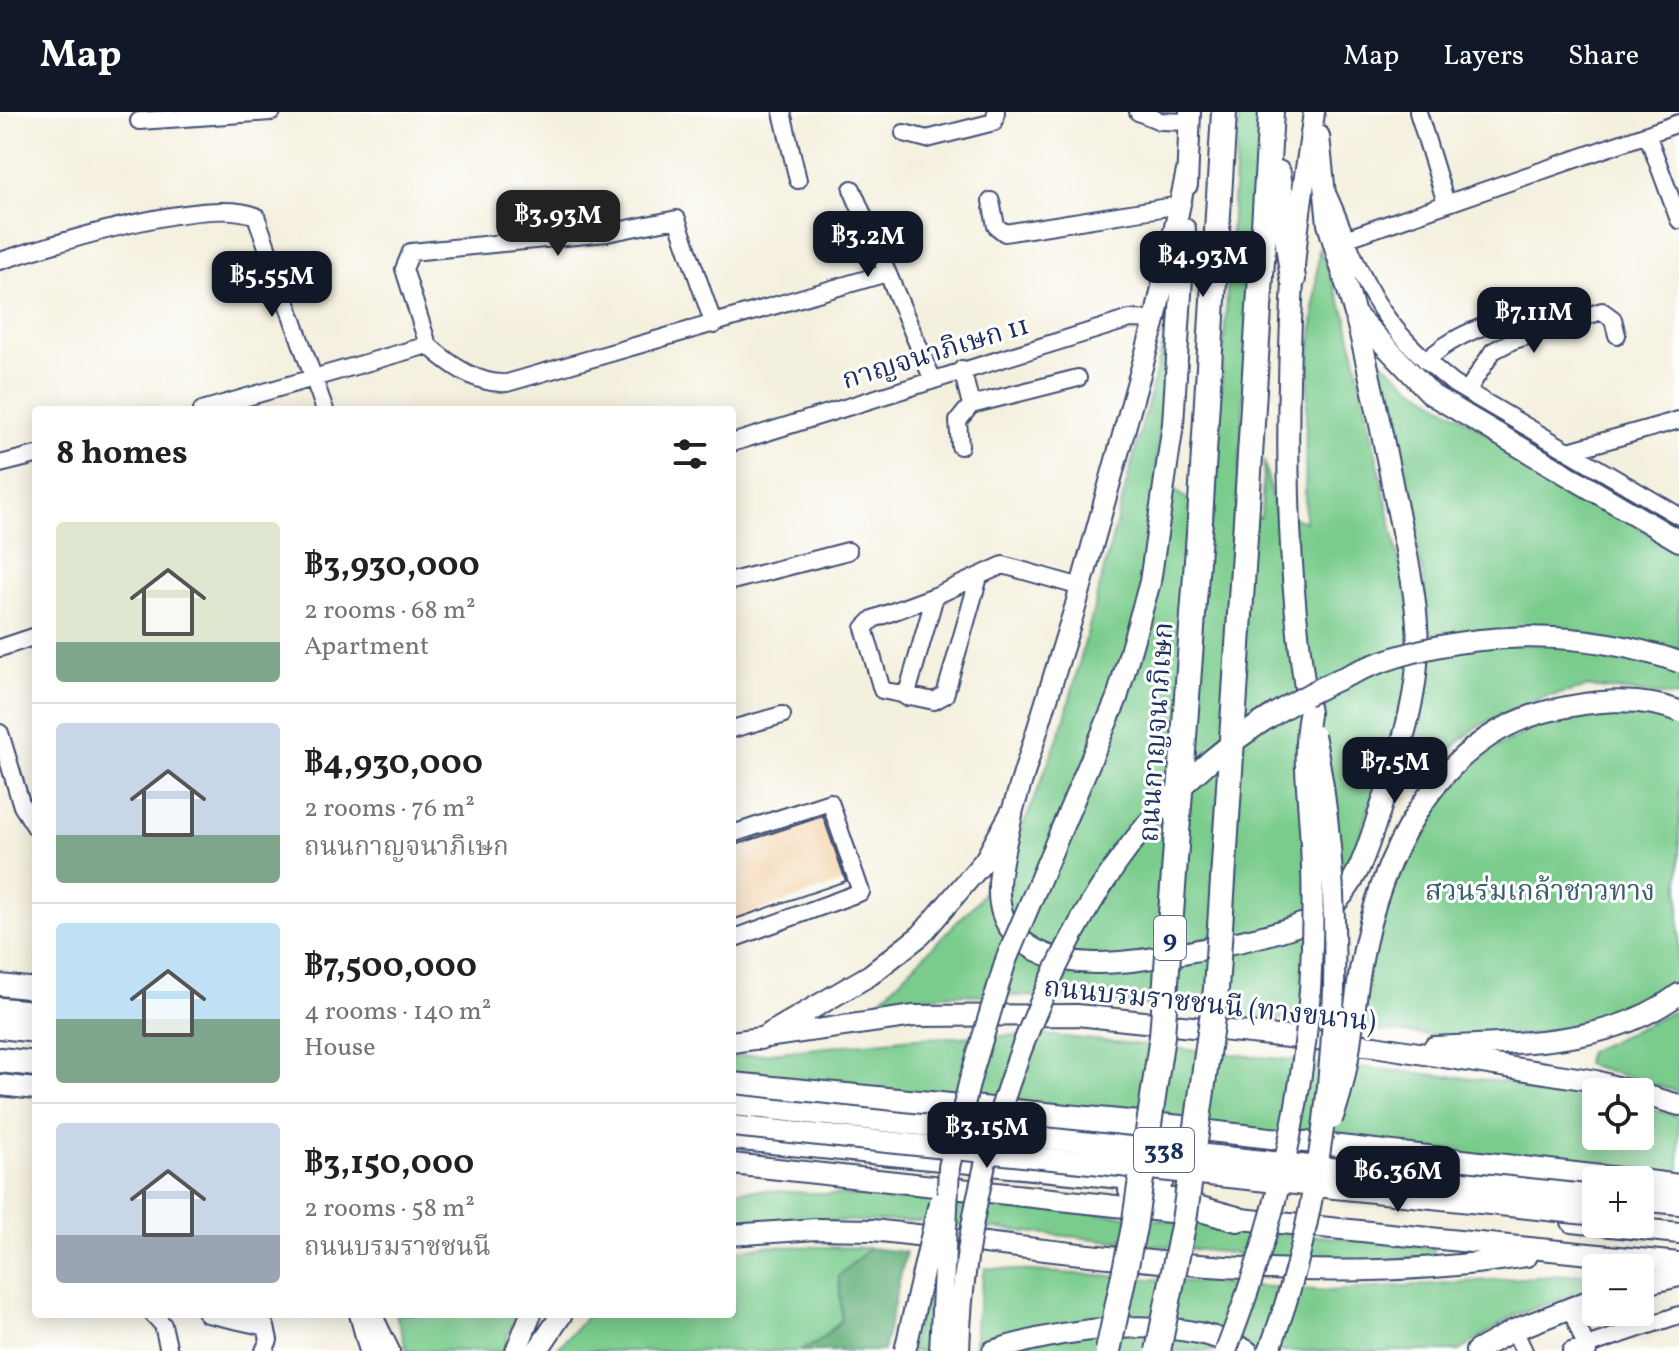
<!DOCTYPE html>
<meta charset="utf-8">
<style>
body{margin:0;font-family:Vollkorn,"Noto Serif Thai",serif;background:#f2f2f2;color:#202124;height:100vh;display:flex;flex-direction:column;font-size:30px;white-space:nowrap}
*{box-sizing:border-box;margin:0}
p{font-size:26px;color:#757577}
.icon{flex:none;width:44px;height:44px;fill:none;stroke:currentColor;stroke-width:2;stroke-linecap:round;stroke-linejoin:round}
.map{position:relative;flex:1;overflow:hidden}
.side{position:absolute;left:32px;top:294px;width:704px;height:912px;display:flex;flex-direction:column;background:#fff;border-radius:8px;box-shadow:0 4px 20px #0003}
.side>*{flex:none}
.fabs{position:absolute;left:1582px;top:966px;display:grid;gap:16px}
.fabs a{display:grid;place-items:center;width:72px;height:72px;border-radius:8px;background:#fff;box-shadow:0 4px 20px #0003;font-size:40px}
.price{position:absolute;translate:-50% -68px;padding:0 18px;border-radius:16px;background:#111827;color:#fff;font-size:26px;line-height:52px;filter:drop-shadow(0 2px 4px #0008)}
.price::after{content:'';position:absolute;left:50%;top:48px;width:24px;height:18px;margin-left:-12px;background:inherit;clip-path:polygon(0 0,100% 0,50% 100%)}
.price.on{background:#222;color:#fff}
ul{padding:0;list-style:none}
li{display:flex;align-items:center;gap:24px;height:200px;padding:0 24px}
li+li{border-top:2px solid #e0e0e0}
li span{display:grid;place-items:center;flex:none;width:224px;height:160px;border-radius:8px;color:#555}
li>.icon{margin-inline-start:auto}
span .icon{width:96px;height:96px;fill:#fffc;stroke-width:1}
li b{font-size:34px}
h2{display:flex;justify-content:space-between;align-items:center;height:96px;padding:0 24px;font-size:34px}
header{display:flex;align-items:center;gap:48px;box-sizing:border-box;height:112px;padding:0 40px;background:#111827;color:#fff}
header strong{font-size:38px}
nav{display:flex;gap:44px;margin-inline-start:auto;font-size:28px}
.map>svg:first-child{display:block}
</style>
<header>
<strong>Map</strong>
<nav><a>Map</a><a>Layers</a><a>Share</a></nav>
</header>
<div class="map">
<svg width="1679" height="1239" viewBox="0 0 1679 1239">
<rect width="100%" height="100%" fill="#fff"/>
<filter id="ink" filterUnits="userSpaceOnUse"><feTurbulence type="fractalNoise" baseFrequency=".0125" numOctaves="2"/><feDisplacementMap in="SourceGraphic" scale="16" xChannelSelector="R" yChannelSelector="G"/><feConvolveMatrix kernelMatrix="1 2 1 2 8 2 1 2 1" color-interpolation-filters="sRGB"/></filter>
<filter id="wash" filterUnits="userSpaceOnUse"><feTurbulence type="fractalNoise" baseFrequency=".006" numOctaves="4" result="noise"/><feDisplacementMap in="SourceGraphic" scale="32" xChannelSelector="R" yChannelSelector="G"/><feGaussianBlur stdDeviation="1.8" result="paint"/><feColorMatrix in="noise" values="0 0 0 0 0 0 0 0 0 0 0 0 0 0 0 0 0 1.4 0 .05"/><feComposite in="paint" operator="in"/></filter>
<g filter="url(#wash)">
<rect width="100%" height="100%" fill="#f4f0de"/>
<!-- green -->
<path fill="#7acc8d" stroke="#4a7e76" stroke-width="2" d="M1239 0H1262L1236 407 1261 405 1264 349 1275 400 1305 410 1306 304 1319 135 1347 207 1413 514V557L1349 759 1319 911 1063 885 952 882 876 892 978 789 1027 705 1063 613 1169 211 1156 362 1212 408Z
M1378 246 1411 274 1679 440V585L1589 575 1541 586 1478 614 1429 655 1411 646 1433 553 1423 463Z
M1603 600 1656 604 1679 611V870C1671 879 1658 883 1648 889 1556 938 1439 926 1340 914L1399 743 1441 679 1476 644 1566 602Z
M1679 897V980L1586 952 1588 940Z
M1045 923 1572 977 1596 983V1024H1640V994L1679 1005V1066L732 967V945L913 926Z
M756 1078 1019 1093 1434 1136V1145L1338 1152 920 1109H732V1079Z
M763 1134 870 1136 839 1164 842 1207 817 1231 799 1239H555L589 1202H732V1140Z
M985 1156 1330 1179 1596 1161V1175L1515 1203 1459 1239H975V1216Z
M928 1179 930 1239H909Z
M396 1202H519L508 1221 505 1239H407Z"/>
<!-- forest -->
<path fill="#63b078" stroke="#3f706b" stroke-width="2" d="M870 1136 906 1140 883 1239H799L817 1231 842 1208 839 1164Z"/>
<g id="blocks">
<!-- building -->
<path fill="#ecb979" d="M823 704 846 769 732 808V734Z"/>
</g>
</g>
<g filter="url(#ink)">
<use href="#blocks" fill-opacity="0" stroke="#3c4c71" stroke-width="2"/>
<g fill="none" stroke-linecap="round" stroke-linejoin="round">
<defs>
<path id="minor" d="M782 0 798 68
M1138 0 1160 9 1189 10
M1418 0 1446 91
M139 9 272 0
M904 21 927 27 994 10 996 0
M1647 22 1679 108
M852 77 932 266
M1328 83C1343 116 1355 154 1374 186 1394 221 1423 247 1454 272L1679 404
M991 89 996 114 1005 121 1180 93
M1348 126 1679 11
M0 149C53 132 207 83 256 104L325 298
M428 233 404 157 411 140 607 121 677 107 714 213
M1426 249C1448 228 1472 218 1501 208
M1467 279 1493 239 1512 229 1602 199 1613 207 1617 223
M971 293 1078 266
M202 298 428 233C449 252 477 273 507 271L887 161
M732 331 1130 207 1155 208
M960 334 958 309 971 293 962 257
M1569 339 1679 308
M0 352 36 343
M979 465 945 583 934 589 882 578 864 516 873 507 935 484 1003 453 1081 475
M732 469 848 439
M0 536 36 524
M906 585 935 484
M732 617 782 603
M0 621 22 694 36 716
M732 722 830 690 861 780 732 827
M1570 1195 1588 1239
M153 1202 163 1213 169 1239
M207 1202 266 1215 269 1228 264 1239
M1514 1218 1524 1239
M1571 1239 1679 1203"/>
<path id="major" d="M1319 24 1328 112 1355 202 1432 283 1679 429
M1187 73 1190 0
M1173 312 1185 117
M1309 601C1285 459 1285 313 1293 169 1296 113 1307 56 1314 0
M1013 697C1007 733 985 788 1012 819 1050 864 1126 851 1178 842 1214 835 1301 820 1328 798 1358 774 1368 733 1380 698 1395 652 1414 601 1417 552 1421 497 1407 444 1396 391 1383 327 1371 264 1355 202
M0 873 36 877
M0 916 36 920
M760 927 870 863 921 823 985 748 1013 697 1075 496 1155 208 1187 59
M732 930 914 904 1077 903 1374 934 1596 969 1679 993
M1434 935C1518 930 1608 935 1679 882
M0 973 36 977
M1192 1017 1636 1068
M732 1052 1189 1102
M1640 1068 1679 1073
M1640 1088 1679 1092
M1221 1105 1679 1151
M1572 1110 1679 1121
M732 1123 816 1117 872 1118C1086 1141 1313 1180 1527 1144
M1640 1173 1679 1164
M360 1202 370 1239
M371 1202 389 1239
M516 1239 531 1202
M537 1239 562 1202
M993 1239C1064 1216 1179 1200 1247 1239
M1476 1239 1514 1218 1596 1186"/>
<path id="highway" d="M1278 61 1293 167
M1200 408 1224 0
M1246 409 1271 0
M0 898 36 901
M0 948 36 952
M732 973 1192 1017
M732 1025 1161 1068
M1131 1078 1237 1107"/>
</defs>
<!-- minor casing -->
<use href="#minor" stroke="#3c4c71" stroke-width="20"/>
<!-- major casing -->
<use href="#major" stroke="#3c4c71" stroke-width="24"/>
<!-- highway casing -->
<use href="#highway" stroke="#3c4c71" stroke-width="28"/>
<!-- minor -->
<use href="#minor" stroke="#fff" stroke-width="16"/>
<!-- major -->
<use href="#major" stroke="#fff" stroke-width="20"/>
<!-- highway -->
<use href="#highway" stroke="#fff" stroke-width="24"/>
<defs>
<path id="major-bridge" d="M732 993 1596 1084
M1332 1007C1351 960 1352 903 1361 853 1379 748 1435 627 1548 599 1590 589 1637 583 1679 599
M732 1014 1596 1103
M905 1239 939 1091
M940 1239 949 1055 970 968 1006 848 1117 586 1150 470 1173 312
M959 1239C962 1136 985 1034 1021 938 1087 764 1182 632 1360 558 1461 517 1576 515 1679 550
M1226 1239C1277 1108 1309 974 1312 833 1313 794 1313 756 1310 717 1308 679 1302 642 1309 603
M1269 1239C1337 1064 1352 807 1314 623"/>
<path id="highway-bridge" d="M1108 1239 1134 1115 1162 924 1200 408
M1158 1239 1184 1109 1216 877 1246 409"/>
</defs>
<!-- major-bridge casing -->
<use href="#major-bridge" stroke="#3c4c71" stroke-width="24" stroke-linecap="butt"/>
<!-- highway-bridge casing -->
<use href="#highway-bridge" stroke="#3c4c71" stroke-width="28" stroke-linecap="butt"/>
<!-- major-bridge -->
<use href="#major-bridge" stroke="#fff" stroke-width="20"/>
<!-- highway-bridge -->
<use href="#highway-bridge" stroke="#fff" stroke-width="24"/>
</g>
</g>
<g text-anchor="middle" stroke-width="6" stroke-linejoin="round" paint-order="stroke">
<!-- shield labels -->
<g fill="#fff" stroke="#5f6d8e" stroke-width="2">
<rect x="1154" y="804" width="32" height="44" rx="6"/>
<rect x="1134" y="1016" width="60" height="44" rx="6"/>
</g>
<g font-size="26" font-weight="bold" fill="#1b2f5e">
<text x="1170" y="835">9</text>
<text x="1164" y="1047">338</text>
</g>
<!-- street labels -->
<g font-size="28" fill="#1b2f5e" stroke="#fff">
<text transform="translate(935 239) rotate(-17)" y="10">กาญจนาภิเษก 11</text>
<text transform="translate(1155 620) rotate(-86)" y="10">ถนนกาญจนาภิเษก</text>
<text transform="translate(1210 891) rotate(6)" y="10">ถนนบรมราชชนนี (ทางขนาน)</text>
</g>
<!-- park labels -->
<g font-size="28" fill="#385e6c" stroke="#fff">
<text x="1540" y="788">สวนร่มเกล้าชาวทาง</text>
</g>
</g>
</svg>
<div class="fabs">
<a><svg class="icon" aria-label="locate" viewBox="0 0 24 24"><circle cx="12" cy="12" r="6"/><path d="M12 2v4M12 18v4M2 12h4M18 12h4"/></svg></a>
<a>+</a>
<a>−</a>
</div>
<b class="price on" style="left:558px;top:146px">฿3.93M</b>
<b class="price" style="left:868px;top:167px">฿3.2M</b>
<b class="price" style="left:1203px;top:187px">฿4.93M</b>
<b class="price" style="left:272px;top:207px">฿5.55M</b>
<b class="price" style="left:1534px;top:243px">฿7.11M</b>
<b class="price" style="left:1395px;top:693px">฿7.5M</b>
<b class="price" style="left:987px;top:1058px">฿3.15M</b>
<b class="price" style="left:1398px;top:1102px">฿6.36M</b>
<section class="side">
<h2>8 homes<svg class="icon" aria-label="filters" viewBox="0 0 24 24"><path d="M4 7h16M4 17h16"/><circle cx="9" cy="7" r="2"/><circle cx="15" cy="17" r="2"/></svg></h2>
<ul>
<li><span style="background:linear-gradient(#dfe7d0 75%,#7fa58c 0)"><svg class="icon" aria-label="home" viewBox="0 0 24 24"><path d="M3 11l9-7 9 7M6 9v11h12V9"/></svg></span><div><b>฿3,930,000</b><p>2 rooms · 68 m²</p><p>Apartment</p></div></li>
<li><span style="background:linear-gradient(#c9d6e8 70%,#7fa58c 0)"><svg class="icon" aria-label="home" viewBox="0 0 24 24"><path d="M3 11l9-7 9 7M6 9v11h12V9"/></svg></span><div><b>฿4,930,000</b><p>2 rooms · 76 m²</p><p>ถนนกาญจนาภิเษก</p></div></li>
<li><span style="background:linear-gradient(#bfe0f5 60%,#7fa58c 0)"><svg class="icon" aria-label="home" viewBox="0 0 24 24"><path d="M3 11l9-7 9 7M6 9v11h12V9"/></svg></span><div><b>฿7,500,000</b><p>4 rooms · 140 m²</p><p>House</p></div></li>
<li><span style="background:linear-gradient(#c9d6e8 70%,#9aa5b1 0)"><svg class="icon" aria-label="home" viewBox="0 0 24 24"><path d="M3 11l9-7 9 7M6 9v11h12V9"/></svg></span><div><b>฿3,150,000</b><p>2 rooms · 58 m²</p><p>ถนนบรมราชชนนี</p></div></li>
</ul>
</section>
</div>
